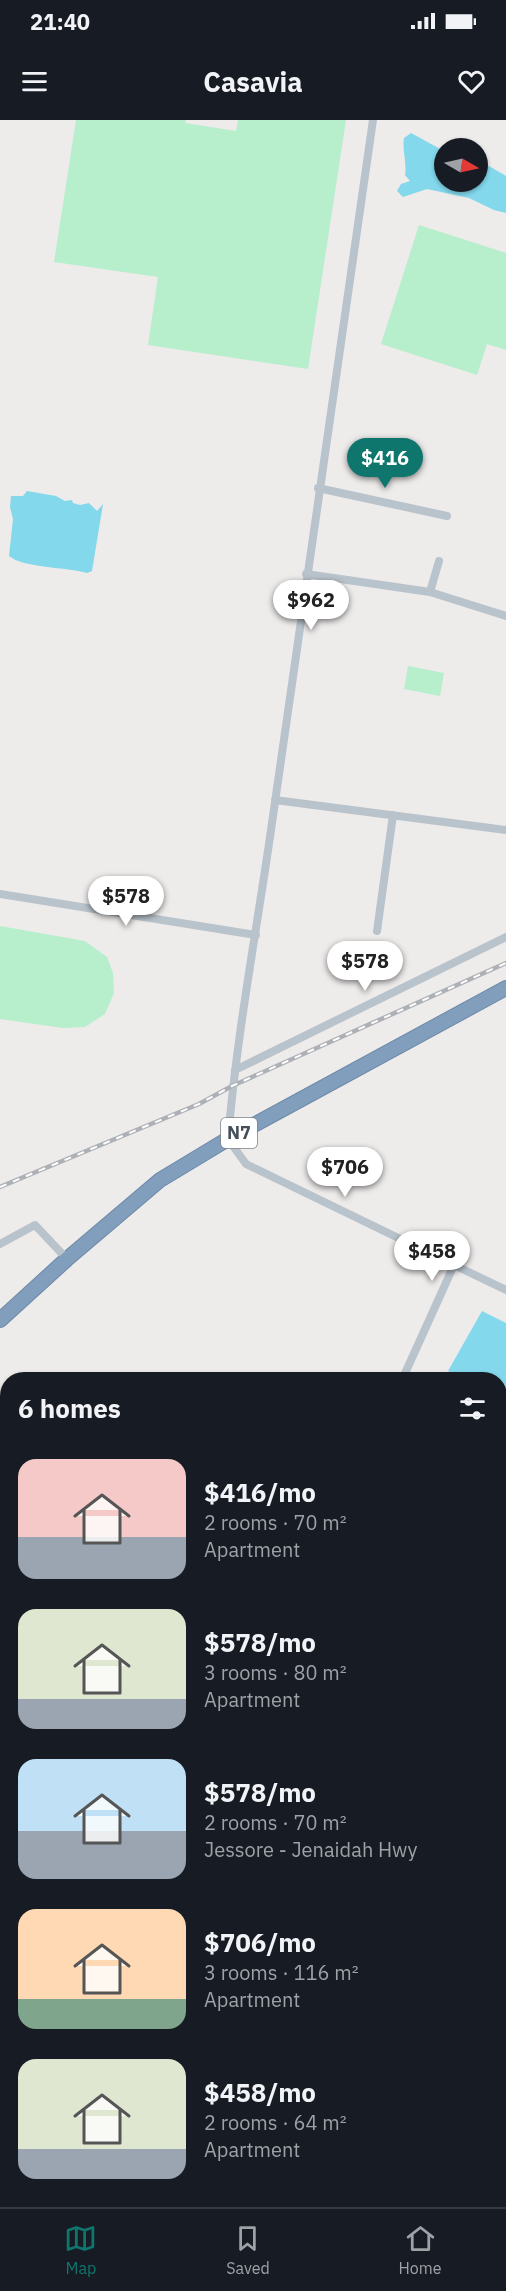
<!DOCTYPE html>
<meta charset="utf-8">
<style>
body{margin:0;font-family:"IBM Plex Sans",sans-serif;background:#20242c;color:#f1f3f6;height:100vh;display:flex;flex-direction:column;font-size:22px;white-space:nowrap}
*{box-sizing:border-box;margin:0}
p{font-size:20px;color:#9ea1a6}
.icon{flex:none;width:33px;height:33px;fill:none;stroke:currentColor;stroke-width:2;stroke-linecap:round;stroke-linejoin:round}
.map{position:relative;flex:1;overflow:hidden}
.details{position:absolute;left:0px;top:1252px;width:507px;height:836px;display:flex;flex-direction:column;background:#171b24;border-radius:24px 24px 0 0;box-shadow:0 2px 4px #0004}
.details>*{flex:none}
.needle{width:39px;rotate:99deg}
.buttons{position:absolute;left:434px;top:18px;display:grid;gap:12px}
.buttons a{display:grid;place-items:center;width:54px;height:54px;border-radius:50%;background:#171b24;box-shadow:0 2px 4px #0004;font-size:30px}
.price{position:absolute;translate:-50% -51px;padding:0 14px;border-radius:21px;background:#fff;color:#222;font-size:20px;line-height:39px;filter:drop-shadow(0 2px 3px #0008)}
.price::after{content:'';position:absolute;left:50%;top:36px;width:18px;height:14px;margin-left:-9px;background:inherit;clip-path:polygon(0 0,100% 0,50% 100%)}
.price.current{background:#0f766e;color:#fff}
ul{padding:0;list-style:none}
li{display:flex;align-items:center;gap:18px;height:150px;padding:0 18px}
li span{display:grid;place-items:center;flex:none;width:168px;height:120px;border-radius:18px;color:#555}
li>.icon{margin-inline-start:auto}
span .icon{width:72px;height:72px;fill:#fffc;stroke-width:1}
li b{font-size:26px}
h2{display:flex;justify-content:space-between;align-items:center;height:72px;padding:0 18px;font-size:26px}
.status{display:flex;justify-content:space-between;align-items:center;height:42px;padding:0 30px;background:#171b24;direction:ltr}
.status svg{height:16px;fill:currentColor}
header{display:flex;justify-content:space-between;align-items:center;height:78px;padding:0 18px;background:#171b24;font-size:27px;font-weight:700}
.dock{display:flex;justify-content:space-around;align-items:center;height:84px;border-top:2px solid #363941;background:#171b24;font-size:16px;color:#9ea1a6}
.dock a{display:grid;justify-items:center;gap:3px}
.dock .current{color:#0f766e}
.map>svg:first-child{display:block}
</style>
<div class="status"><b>21:40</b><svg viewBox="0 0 49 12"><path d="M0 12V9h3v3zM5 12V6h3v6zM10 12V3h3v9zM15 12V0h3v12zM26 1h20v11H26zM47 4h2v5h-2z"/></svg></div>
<header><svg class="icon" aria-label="menu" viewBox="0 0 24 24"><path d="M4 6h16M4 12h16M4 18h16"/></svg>Casavia<svg class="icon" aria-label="heart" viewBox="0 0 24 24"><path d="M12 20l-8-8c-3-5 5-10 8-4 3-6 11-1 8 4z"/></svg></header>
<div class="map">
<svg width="506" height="2087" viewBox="0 0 506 2087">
<rect width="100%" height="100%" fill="#eeebeb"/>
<!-- green -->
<path fill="#b7eecc" d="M76 0H186L185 3 236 11 238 0H346L308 249 148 225 158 157 54 142Z
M419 105 506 133V230L487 224 477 255 381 224Z
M408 546 444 553 440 576 404 569Z
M0 806 85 821 107 837 113 853 114 873 105 894 85 907 63 908 0 899Z"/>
<!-- water -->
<path fill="#83d8ec" d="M411 13 444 31V62H477V45L489 46 506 56V93L494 90 469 78 427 69 403 77 397 71 401 64 410 61 405 55C407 42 402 31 404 18Z
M27 371 56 376 65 381 72 380 73 383 80 385 89 383 97 391 103 384 92 451 87 453C67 447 23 448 9 436L13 399 10 387 11 376H23Z
M482 1191 506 1203V1279L500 1276V1260H467L448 1251Z
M0 2076 7 2077 8 2080 31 2082 37 2087H0Z"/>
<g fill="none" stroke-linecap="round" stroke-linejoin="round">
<defs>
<path id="highway" d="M0 1200 67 1139 160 1060 228 1019 506 868"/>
</defs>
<!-- highway casing -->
<use href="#highway" stroke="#6d89a8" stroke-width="16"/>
<!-- street -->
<path stroke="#b9c3cb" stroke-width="8" d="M373 0C338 232 305 464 273 696 258 804 237 911 228 1019L246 1044 454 1145
M318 368 447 396
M439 441 430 472 506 496
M306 454 430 472
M275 680 506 710
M0 774 256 815
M377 811 393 695
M235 950 506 817
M0 1124 35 1105 67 1139
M402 1260 454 1145 506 1170
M0 1319 8 1324
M0 1374 8 1376
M500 1429 506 1415
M0 1526 8 1529
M0 1609 8 1606
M500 1663 506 1666
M0 1737 8 1743
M500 1834 506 1825
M0 1923 8 1921
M42 2087 44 2080
M138 2087 143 2080
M190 2087 195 2080
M313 2087 317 2080"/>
<!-- highway -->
<use href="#highway" stroke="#819ebc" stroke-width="14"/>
<defs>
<path id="rail" d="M0 1067 199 984 232 966 506 843"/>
</defs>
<!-- rail casing -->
<use href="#rail" stroke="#adb1b6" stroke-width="4.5"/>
<!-- rail -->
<use href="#rail" stroke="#fff" stroke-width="2" stroke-dasharray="7" stroke-linecap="butt"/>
</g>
<g text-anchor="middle" stroke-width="4.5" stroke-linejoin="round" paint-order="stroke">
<!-- shield labels -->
<rect fill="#fff" stroke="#7c848b" stroke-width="1.5" x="221" y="998" width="36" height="30" rx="4.5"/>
<g font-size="18" font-weight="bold" fill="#444f59">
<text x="239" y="1019">N7</text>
</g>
</g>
</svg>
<div class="buttons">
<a><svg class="needle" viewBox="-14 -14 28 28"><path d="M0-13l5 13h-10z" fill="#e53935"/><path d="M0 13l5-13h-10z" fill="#9ea1a6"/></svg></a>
</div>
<b class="price current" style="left:385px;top:369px">$416</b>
<b class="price" style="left:311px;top:511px">$962</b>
<b class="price" style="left:126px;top:807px">$578</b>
<b class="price" style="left:365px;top:872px">$578</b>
<b class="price" style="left:345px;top:1078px">$706</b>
<b class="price" style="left:432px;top:1162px">$458</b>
<section class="details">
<h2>6 homes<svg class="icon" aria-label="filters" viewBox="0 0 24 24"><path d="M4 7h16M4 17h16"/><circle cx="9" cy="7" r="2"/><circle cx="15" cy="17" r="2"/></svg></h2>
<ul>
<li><span style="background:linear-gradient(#f6c9c9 65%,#9aa5b1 0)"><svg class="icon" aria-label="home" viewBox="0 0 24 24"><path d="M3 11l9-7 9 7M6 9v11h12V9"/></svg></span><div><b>$416/mo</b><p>2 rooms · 70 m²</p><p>Apartment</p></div></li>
<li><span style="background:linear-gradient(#dfe7d0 75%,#9aa5b1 0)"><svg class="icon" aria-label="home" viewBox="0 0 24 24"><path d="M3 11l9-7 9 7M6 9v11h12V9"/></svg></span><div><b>$578/mo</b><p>3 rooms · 80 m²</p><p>Apartment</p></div></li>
<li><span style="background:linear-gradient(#bfe0f5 60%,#9aa5b1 0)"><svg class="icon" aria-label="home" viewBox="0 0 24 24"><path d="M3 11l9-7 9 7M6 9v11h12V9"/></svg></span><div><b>$578/mo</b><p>2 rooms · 70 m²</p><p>Jessore - Jenaidah Hwy</p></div></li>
<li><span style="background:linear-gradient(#ffd9b3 75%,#7fa58c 0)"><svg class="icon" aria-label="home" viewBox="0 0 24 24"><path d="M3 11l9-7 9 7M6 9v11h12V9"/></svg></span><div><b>$706/mo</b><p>3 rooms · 116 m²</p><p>Apartment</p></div></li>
<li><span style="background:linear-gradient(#dfe7d0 75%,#9aa5b1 0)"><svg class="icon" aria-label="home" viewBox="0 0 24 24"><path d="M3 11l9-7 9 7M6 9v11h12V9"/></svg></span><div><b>$458/mo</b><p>2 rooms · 64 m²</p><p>Apartment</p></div></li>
</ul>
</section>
</div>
<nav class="dock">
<a class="current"><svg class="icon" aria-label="map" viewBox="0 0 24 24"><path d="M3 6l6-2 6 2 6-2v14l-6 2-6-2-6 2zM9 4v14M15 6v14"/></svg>Map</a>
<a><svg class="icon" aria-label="saved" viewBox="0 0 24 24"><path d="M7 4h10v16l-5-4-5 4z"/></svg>Saved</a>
<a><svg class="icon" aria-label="home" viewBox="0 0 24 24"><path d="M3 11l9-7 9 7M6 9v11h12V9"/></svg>Home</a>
</nav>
